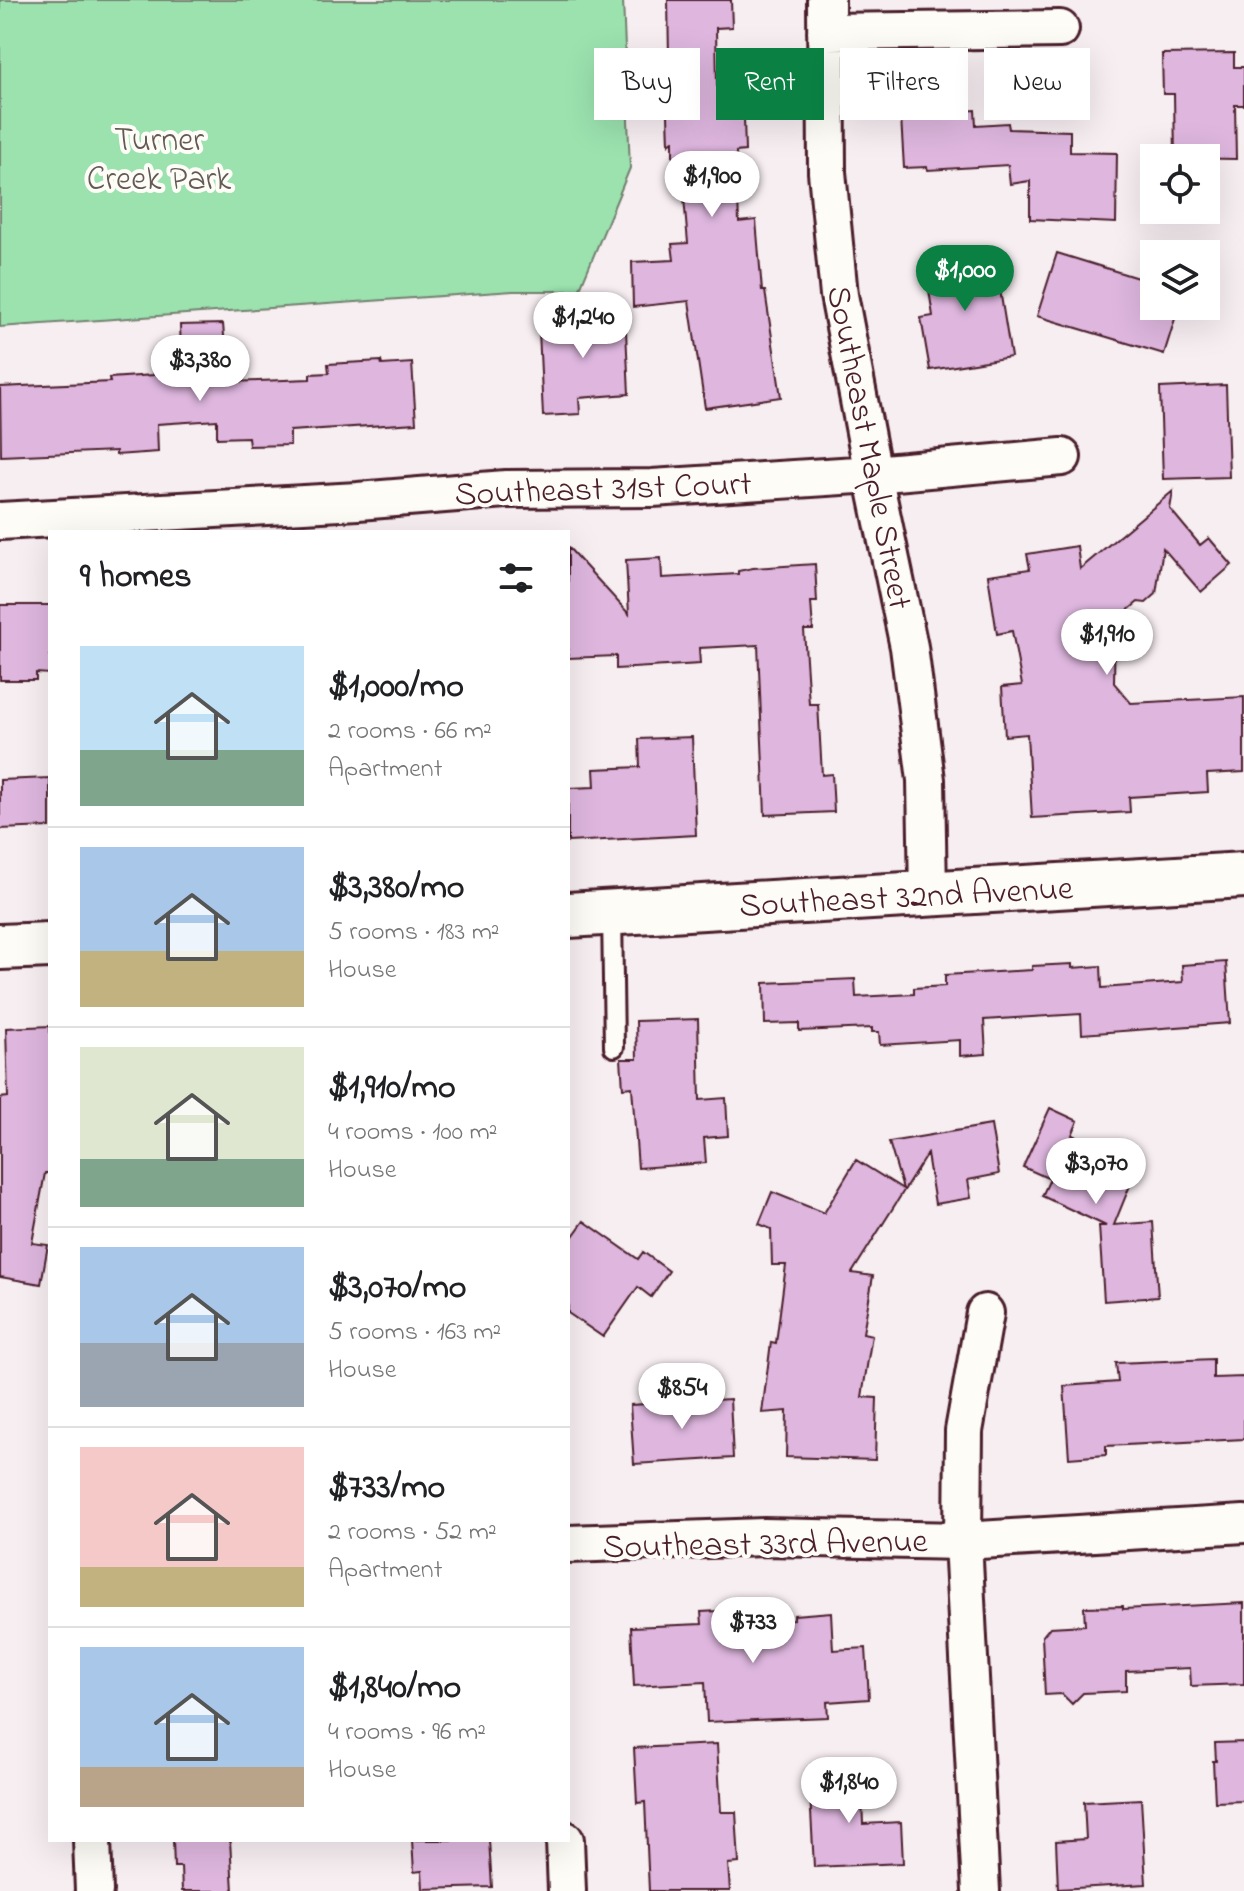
<!DOCTYPE html>
<meta charset="utf-8">
<style>
body{margin:0;font-family:"Indie Flower",sans-serif;background:#f2f2f2;color:#202124;height:100vh;display:flex;flex-direction:column;font-size:30px;white-space:nowrap}
*{box-sizing:border-box;margin:0}
p{font-size:26px;color:#757577}
.icon{flex:none;width:44px;height:44px;fill:none;stroke:currentColor;stroke-width:2;stroke-linecap:round;stroke-linejoin:round}
.map{position:relative;flex:1;overflow:hidden}
.sheet{position:absolute;left:48px;top:530px;width:522px;height:1312px;display:flex;flex-direction:column;background:#fff;border-radius:0px;box-shadow:0 8px 32px #0002}
.sheet>*{flex:none}
.hud{position:absolute;left:594px;top:48px;width:530px;height:72px;display:flex;gap:16px}
.buttons{position:absolute;left:1140px;top:144px;display:grid;gap:16px}
.buttons a{display:grid;place-items:center;width:80px;height:80px;border-radius:0px;background:#fff;box-shadow:0 8px 32px #0002;font-size:40px}
.price{position:absolute;translate:-50% -68px;padding:0 18px;border-radius:28px;background:#fff;color:#222;font-size:26px;line-height:52px;filter:drop-shadow(0 2px 4px #0008)}
.price::after{content:'';position:absolute;left:50%;top:48px;width:24px;height:18px;margin-left:-12px;background:inherit;clip-path:polygon(0 0,100% 0,50% 100%)}
.price.on{background:#0b8043;color:#fff}
ul{padding:0;list-style:none}
li{display:flex;align-items:center;gap:24px;height:200px;padding:0 32px}
li+li{border-top:2px solid #e0e0e0}
li span{display:grid;place-items:center;flex:none;width:224px;height:160px;border-radius:0px;color:#555}
li>.icon{margin-inline-start:auto}
span .icon{width:96px;height:96px;fill:#fffc;stroke-width:1}
li b{font-size:34px}
h2{display:flex;justify-content:space-between;align-items:center;height:96px;padding:0 32px;font-size:34px}
.pill{padding:0 28px;border-radius:0px;background:#fff;box-shadow:0 8px 32px #0002;font-size:28px;line-height:72px}
.pill.on{background:#0b8043;color:#fff}
.map>svg:first-child{display:block}
</style>
<div class="map">
<svg width="1244" height="1891" viewBox="0 0 1244 1891">
<rect width="100%" height="100%" fill="#f7eef2"/>
<filter id="ink" filterUnits="userSpaceOnUse"><feTurbulence type="fractalNoise" baseFrequency=".0125" numOctaves="2"/><feDisplacementMap in="SourceGraphic" scale="16" xChannelSelector="R" yChannelSelector="G"/><feConvolveMatrix kernelMatrix="1 2 1 2 8 2 1 2 1" color-interpolation-filters="sRGB"/></filter>
<g filter="url(#ink)">
<!-- green -->
<path fill="#9be2af" stroke="#72806d" stroke-width="2" d="M0 0H623L630 168 579 291H513L0 327Z"/>
<!-- building -->
<path fill="#deb6de" stroke="#4a1f2b" stroke-width="2" d="M668 0H731L732 27 716 28 717 86 743 85 745 151 736 152 739 222 756 220 762 291H765L781 397 705 408 689 301 633 307 632 262 674 260 672 244 688 243 681 164 673 165V141L669 144 666 57H669Z
M1234 53V67H1244V105H1235L1236 159 1175 158 1174 94H1163L1162 54Z
M975 110 976 125 1008 123 1009 129 1070 131V152L1117 153 1116 223 1030 219V181L1010 184 1008 165 928 170 927 167 904 168 901 117Z
M994 253 1011 357 930 370 921 318 933 316 925 264Z
M1057 253 1154 283V306H1179L1164 354 1037 316Z
M625 310 629 394 579 398 580 414 543 416 539 331 560 330 559 314Z
M223 324 228 382 310 379V374L329 373 328 364 381 361 382 365 412 363 416 423 290 431V445L249 446 248 437 217 438V420L157 424 158 452 116 455V451L1 456 0 387 110 382 109 378 154 375 152 352 181 351 180 325Z
M1226 385 1229 477 1163 479 1160 388Z
M1173 491 1170 509 1200 545 1209 538 1232 565 1201 592 1163 548 1156 594 1146 603 1138 602 1115 621 1114 683 1131 703 1244 697V772L1207 774 1208 792 1129 797 1130 812 1032 818 1027 734 1005 736 1002 687 1022 685 1012 631 997 634 988 575 1030 569 1027 554 1077 546 1080 569Z
M568 547 629 614 626 560 661 558 662 578 738 574V571L753 568 815 564 817 602H811L813 630H804L809 704H818L822 775 832 774 834 812 765 815 758 645 699 648 700 664 616 669V656L568 658Z
M0 605H50V674L36 673V680H0Z
M692 737 696 835 568 842V788L595 787 594 769 640 767 639 739Z
M50 778V827L0 829V780Z
M1226 962 1230 1023 1082 1034 1081 1014 984 1020 986 1054 960 1056V1040L880 1045 879 1032H872V1028L799 1031V1023L765 1024 764 983 855 979 856 997 914 994V988L945 986V975L1032 970V966L1072 964V968L1101 966 1102 988 1183 982 1182 965Z
M698 1019 700 1100 726 1098 728 1136 704 1138 706 1163 638 1168 632 1087 623 1088 621 1059H637L636 1021Z
M50 1026V1173H45L32 1243 48 1245 41 1284 0 1277V1098L8 1097 6 1028Z
M1050 1108 1078 1121 1072 1135 1106 1150 1099 1164 1133 1178 1114 1225 1153 1222 1158 1297 1104 1301 1099 1226H1106L1042 1196 1050 1179 1023 1167Z
M991 1125 999 1174 968 1180 971 1198 935 1204 927 1154 852 1273 873 1276 863 1333 872 1335 862 1397 877 1398 875 1460 786 1457 787 1411 762 1413 771 1342 776 1343 786 1265H772L771 1229 759 1224 772 1192 824 1213 856 1160 903 1189 889 1142Z
M584 1221 638 1259 643 1252 669 1271 651 1297 638 1287 603 1337 568 1313V1243Z
M1213 1359V1378L1244 1377V1439L1106 1446V1455L1069 1458 1064 1386 1118 1382 1116 1363Z
M730 1399 733 1458 634 1464 630 1405Z
M1244 1603V1684L1191 1686 1190 1668 1126 1671V1691L1083 1693 1072 1704 1062 1694 1045 1695 1042 1637 1050 1627 1085 1625 1084 1607 1123 1606V1609Z
M737 1610 738 1622 794 1619V1615L831 1612 833 1650 866 1648 869 1699 827 1702 828 1717 707 1722 705 1682 634 1686 631 1627 702 1624 701 1612Z
M1244 1742V1801L1215 1802 1213 1761H1216L1215 1743Z
M717 1744 721 1812H736L739 1863 728 1864 730 1891H649L645 1802 637 1803 634 1748Z
M861 1772 863 1824 901 1822 903 1863 814 1867 809 1775Z
M1141 1799 1146 1884 1058 1889 1056 1841 1086 1839 1084 1802Z
M173 1840H230L233 1891H182L181 1867H174Z
M412 1840H489L492 1887 423 1889 422 1871 414 1872Z"/>
<g fill="none" stroke-linecap="round" stroke-linejoin="round">
<defs>
<path id="service" d="M612 913 614 1047"/>
<path id="minor" d="M826 0 827 172 839 295 873 474 909 647 926 780 928 894
M826 32 1060 29
M0 521 358 501 506 489 652 488 873 474 1062 457
M568 1544 764 1537 963 1541 1244 1524
M92 1840 94 1891
M565 1840 567 1891
M981 1891 963 1541 964 1431 985 1313"/>
<path id="secondary" d="M568 915 1244 875
M0 947 50 945"/>
</defs>
<!-- service casing -->
<use href="#service" stroke="#4a1f2b" stroke-width="24"/>
<!-- minor casing -->
<use href="#minor" stroke="#4a1f2b" stroke-width="42"/>
<!-- secondary casing -->
<use href="#secondary" stroke="#4a1f2b" stroke-width="50"/>
<!-- service -->
<use href="#service" stroke="#fdfcf7" stroke-width="18"/>
<!-- minor -->
<use href="#minor" stroke="#fdfcf7" stroke-width="36"/>
<!-- secondary -->
<use href="#secondary" stroke="#fdfcf7" stroke-width="44"/>
</g>
</g>
<g text-anchor="middle" stroke-width="8" stroke-linejoin="round" paint-order="stroke">
<!-- park labels -->
<g font-size="34" fill="#625a53" stroke="#fdfcf7">
<text x="159" y="150">Turner<tspan x="159" dy="39">Creek Park</tspan></text>
</g>
<!-- street labels -->
<g font-size="34" fill="#4a1f2b" stroke="#fdfcf7">
<text transform="translate(871 447) rotate(79)" y="12">Southeast Maple Street</text>
<text transform="translate(603 487) rotate(-2)" y="12">Southeast 31st Court</text>
<text transform="translate(906 895) rotate(-3)" y="12">Southeast 32nd Avenue</text>
<text transform="translate(765 1542) rotate(-1)" y="12">Southeast 33rd Avenue</text>
</g>
</g>
</svg>
<div class="buttons">
<a><svg class="icon" aria-label="locate" viewBox="0 0 24 24"><circle cx="12" cy="12" r="6"/><path d="M12 2v4M12 18v4M2 12h4M18 12h4"/></svg></a>
<a><svg class="icon" aria-label="layers" viewBox="0 0 24 24"><path d="M12 4l9 5-9 5-9-5zM3 14l9 5 9-5"/></svg></a>
</div>
<b class="price" style="left:712px;top:219px">$1,900</b>
<b class="price on" style="left:965px;top:313px">$1,000</b>
<b class="price" style="left:583px;top:360px">$1,240</b>
<b class="price" style="left:200px;top:403px">$3,380</b>
<b class="price" style="left:1107px;top:677px">$1,910</b>
<b class="price" style="left:1096px;top:1206px">$3,070</b>
<b class="price" style="left:682px;top:1431px">$854</b>
<b class="price" style="left:753px;top:1665px">$733</b>
<b class="price" style="left:849px;top:1825px">$1,840</b>
<div class="hud">
<a class="pill">Buy</a>
<a class="pill on">Rent</a>
<a class="pill">Filters</a>
<a class="pill">New</a>
</div>
<section class="sheet">
<h2>9 homes<svg class="icon" aria-label="filters" viewBox="0 0 24 24"><path d="M4 7h16M4 17h16"/><circle cx="9" cy="7" r="2"/><circle cx="15" cy="17" r="2"/></svg></h2>
<ul>
<li><span style="background:linear-gradient(#bfe0f5 65%,#7fa58c 0)"><svg class="icon" aria-label="home" viewBox="0 0 24 24"><path d="M3 11l9-7 9 7M6 9v11h12V9"/></svg></span><div><b>$1,000/mo</b><p>2 rooms · 66 m²</p><p>Apartment</p></div></li>
<li><span style="background:linear-gradient(#a9c7e8 65%,#c2b280 0)"><svg class="icon" aria-label="home" viewBox="0 0 24 24"><path d="M3 11l9-7 9 7M6 9v11h12V9"/></svg></span><div><b>$3,380/mo</b><p>5 rooms · 183 m²</p><p>House</p></div></li>
<li><span style="background:linear-gradient(#dfe7d0 70%,#7fa58c 0)"><svg class="icon" aria-label="home" viewBox="0 0 24 24"><path d="M3 11l9-7 9 7M6 9v11h12V9"/></svg></span><div><b>$1,910/mo</b><p>4 rooms · 100 m²</p><p>House</p></div></li>
<li><span style="background:linear-gradient(#a9c7e8 60%,#9aa5b1 0)"><svg class="icon" aria-label="home" viewBox="0 0 24 24"><path d="M3 11l9-7 9 7M6 9v11h12V9"/></svg></span><div><b>$3,070/mo</b><p>5 rooms · 163 m²</p><p>House</p></div></li>
<li><span style="background:linear-gradient(#f6c9c9 75%,#c2b280 0)"><svg class="icon" aria-label="home" viewBox="0 0 24 24"><path d="M3 11l9-7 9 7M6 9v11h12V9"/></svg></span><div><b>$733/mo</b><p>2 rooms · 52 m²</p><p>Apartment</p></div></li>
<li><span style="background:linear-gradient(#a9c7e8 75%,#b9a48a 0)"><svg class="icon" aria-label="home" viewBox="0 0 24 24"><path d="M3 11l9-7 9 7M6 9v11h12V9"/></svg></span><div><b>$1,840/mo</b><p>4 rooms · 96 m²</p><p>House</p></div></li>
</ul>
</section>
</div>
